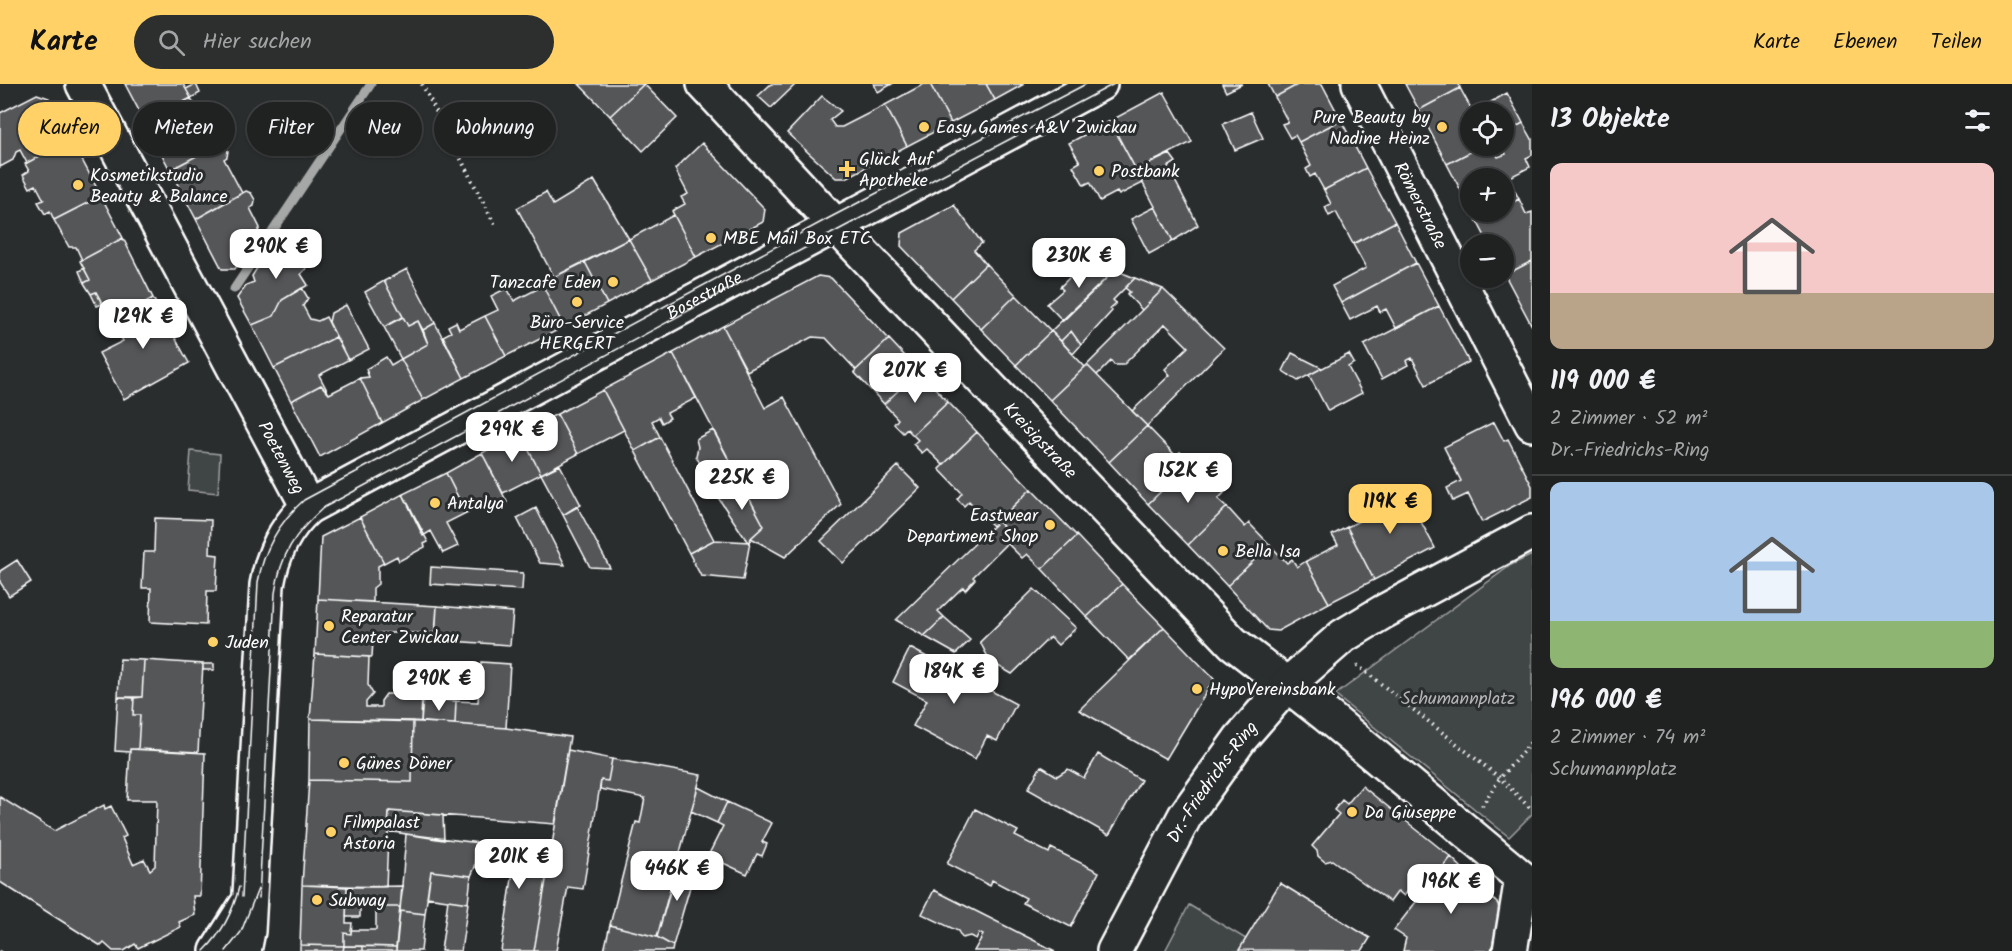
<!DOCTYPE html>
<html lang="de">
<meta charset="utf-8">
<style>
body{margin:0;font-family:Kalam,sans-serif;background:#2d2f2f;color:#f1f3f6;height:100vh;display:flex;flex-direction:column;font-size:22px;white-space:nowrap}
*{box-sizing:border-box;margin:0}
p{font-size:20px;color:#a2a4a5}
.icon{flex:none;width:33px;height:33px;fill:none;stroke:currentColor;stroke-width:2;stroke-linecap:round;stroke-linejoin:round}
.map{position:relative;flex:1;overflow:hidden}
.sheet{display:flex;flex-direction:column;background:#202222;width:480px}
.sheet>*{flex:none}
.hud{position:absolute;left:18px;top:18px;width:570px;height:54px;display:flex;gap:12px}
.controls{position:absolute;left:1460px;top:18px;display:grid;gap:12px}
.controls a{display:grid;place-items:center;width:54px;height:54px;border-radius:50%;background:#202222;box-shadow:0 2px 4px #0004,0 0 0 2px #3d3f40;font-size:30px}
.price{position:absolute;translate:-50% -51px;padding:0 14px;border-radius:12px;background:#fff;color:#222;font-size:20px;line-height:39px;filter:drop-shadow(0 2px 3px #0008)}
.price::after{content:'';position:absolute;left:50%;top:36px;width:18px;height:14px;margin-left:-9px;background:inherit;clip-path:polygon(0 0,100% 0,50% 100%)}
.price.current{background:#ffd166;color:#111}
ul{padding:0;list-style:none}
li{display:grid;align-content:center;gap:12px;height:318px;padding:0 18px}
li+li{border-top:2px solid #3d3f40}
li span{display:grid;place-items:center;height:186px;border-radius:12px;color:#555}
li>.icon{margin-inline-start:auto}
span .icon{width:108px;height:108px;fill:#fffc;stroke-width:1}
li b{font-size:26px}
h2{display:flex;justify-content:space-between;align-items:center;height:72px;padding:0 18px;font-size:26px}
.tag{padding:0 21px;border-radius:27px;background:#202222;box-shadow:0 2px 4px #0004,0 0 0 2px #3d3f40;font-size:21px;line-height:54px}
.tag.current{background:#ffd166;color:#111}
header{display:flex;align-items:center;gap:36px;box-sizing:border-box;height:84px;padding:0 30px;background:#ffd166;color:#111}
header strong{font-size:28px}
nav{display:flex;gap:33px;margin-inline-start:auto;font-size:21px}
.search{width:420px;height:54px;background:#2d2f2f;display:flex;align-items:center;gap:15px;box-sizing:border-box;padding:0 21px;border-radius:33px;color:#a2a4a5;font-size:22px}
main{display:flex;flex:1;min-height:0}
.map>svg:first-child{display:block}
</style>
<header>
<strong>Karte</strong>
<div class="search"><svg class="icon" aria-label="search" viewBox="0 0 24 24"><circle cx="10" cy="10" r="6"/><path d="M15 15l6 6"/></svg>Hier suchen</div>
<nav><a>Karte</a><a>Ebenen</a><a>Teilen</a></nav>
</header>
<main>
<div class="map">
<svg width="1532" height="867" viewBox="0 0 1532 867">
<rect width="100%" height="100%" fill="#2a2d2e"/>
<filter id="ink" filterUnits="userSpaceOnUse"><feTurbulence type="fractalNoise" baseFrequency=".0167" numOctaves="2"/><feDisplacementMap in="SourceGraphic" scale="12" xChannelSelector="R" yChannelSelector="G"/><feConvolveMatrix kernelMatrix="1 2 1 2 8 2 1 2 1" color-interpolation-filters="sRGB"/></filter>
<g filter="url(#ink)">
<!-- green -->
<path fill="#414445" stroke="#a0a2a2" stroke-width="1.5" d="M191 367 220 370 218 409 188 406Z
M1532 471V730L1509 753 1335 611 1511 481Z
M1189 821 1246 855 1240 867H1165Z"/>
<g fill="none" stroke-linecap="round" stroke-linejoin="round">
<!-- stream -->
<path stroke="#a6a7a7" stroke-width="9" d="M234 205 371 0"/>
</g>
<!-- building -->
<path fill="#555758" stroke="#fff" stroke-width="1.5" d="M125 0H183L191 14 145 38Z
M196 0 200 9 191 14 186 5Z
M579 0H644L610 32Z
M644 0 677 34 643 67 610 32Z
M771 0H796L771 24 758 12Z
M874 0H892L878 8Z
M924 0H930L951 39 907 62 885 21Z
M930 0H986L995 16 951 39Z
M986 0H1024L995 16Z
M1222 0H1242L1226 8Z
M1268 0H1299L1275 13Z
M1299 0H1322L1341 36 1299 58 1295 51 1290 54 1282 40 1288 38 1275 13Z
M1405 0H1459L1460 4 1419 26Z
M1460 4 1473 28 1507 9 1523 39 1503 50V28H1470V62H1482L1447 80 1419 26Z
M1164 8 1192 58 1136 86 1110 37Z
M37 10 49 14 71 55 27 79 20 66 16 68 13 76 0 83V29Z
M822 12 841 27 830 36 835 43H842L885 21 907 62 846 94H836L787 49Z
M191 14 210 47 218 48 223 58 170 86 145 38Z
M1251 28 1263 54 1235 66 1223 40Z
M1341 36 1366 84 1324 106 1315 90 1310 93 1306 85 1311 82 1299 58Z
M1110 37 1143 99 1119 111 1117 108 1100 117 1090 98 1084 101 1073 82 1080 78 1069 59Z
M1523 39 1532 55V71L1526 74 1530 83 1508 94 1519 115 1503 123V94H1470V124L1447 80 1482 62H1492L1498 73 1506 70 1502 62 1503 50Z
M71 55 101 112 54 136 50 127 45 130 38 118 44 116 36 101 30 104 23 91 29 87 25 80Z
M223 58 228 67 227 73 224 75 242 109 196 135 170 86Z
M702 59 765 125 763 138 696 173 672 127 685 120 681 113 688 110 675 85Z
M1170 70 1176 78 1168 83 1198 141 1173 157 1136 86Z
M1366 84 1395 138 1353 160 1336 128 1329 132 1325 123 1331 120 1324 106Z
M594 96 629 155 554 193 517 124 546 108 553 121Z
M246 107 251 109 255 116 254 122 250 124 260 144 235 185H222L196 135Z
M101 112 123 154 82 176 76 163H69L54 136Z
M1519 115 1526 130 1532 128V177L1505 191 1503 188V160H1489L1477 137 1495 128H1503V123Z
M954 121 982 159 974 166 986 180 951 214 901 162 902 149Z
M1155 123 1173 157 1149 170 1131 135Z
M1472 128H1495L1477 137Z
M674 131 696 173 652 196 629 155Z
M1395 138 1416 179 1341 219 1332 202 1366 184 1353 160Z
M303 151 315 175 301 190 308 201 282 216 274 232 252 241 237 214 246 201 254 198 252 192 257 184 267 180 264 174 266 170Z
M123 154 153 214 112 237 96 208 91 210 84 199 90 196 80 177Z
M629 155 652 196 607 220 585 178Z
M1093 176 1115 186 1063 237 1047 220 1063 206 1060 203 1077 186 1079 189Z
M1532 177V242L1505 191Z
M585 178 607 220 564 243 543 202 554 193Z
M1416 179 1439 222 1396 244 1386 225 1380 228 1377 222 1350 236 1341 219Z
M986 180 1016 211 981 245 951 214Z
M84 184 90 196 84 199 79 187Z
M407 185 435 239 423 246 418 237 408 242 384 197Z
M1115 186 1135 194 1113 216 1116 219 1110 225 1112 227 1081 261 1071 247 1061 257 1051 247Z
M818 192 831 194 889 255 856 286 826 254 812 253 747 287 723 242Z
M1135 194 1163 205 1142 226 1127 210 1130 208 1125 204Z
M384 197 403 233 384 243 365 208Z
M543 202 564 243 506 272 485 232 498 226 491 212 507 204 514 217Z
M302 204 308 214 303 222 310 235 318 237 326 233 336 253 274 284 252 241 274 232 282 216Z
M1163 205 1224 264 1147 342 1132 327 1170 291 1165 285 1188 263 1165 240 1123 281H1114L1111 277 1097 291 1087 281Z
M96 208 102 220 97 222 91 210Z
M1016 211 1051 247 1016 281 981 245Z
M153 214 189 279 124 315 99 269 123 257 112 237Z
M346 221 369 265 348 276 329 238 331 229Z
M1439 222 1469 278 1426 301 1412 274 1406 277 1408 281 1382 295 1364 261Z
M485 232 506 272 464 294 443 252 451 248 448 242 456 238 459 245Z
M403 233 408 242 418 237 428 260 401 275 384 243Z
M435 239 464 294 423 316 401 275 428 260 423 246Z
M723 242 765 324 784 313 841 420 785 473 751 454 764 442 673 269Z
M1051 247 1085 283 1050 316 1016 281Z
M1071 247 1081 261 1073 270 1061 257Z
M336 253 348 276 319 291 329 310 321 301 291 317 274 284Z
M889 255 919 287 884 320 854 288Z
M673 269 696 314 667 329 670 334 662 339 659 333 652 337 660 353 635 367 603 306Z
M1292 269 1322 284 1298 297 1283 287Z
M1349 270 1354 279 1348 283 1362 309 1328 327 1309 291Z
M386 273 391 281 401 275 423 316 382 339 360 294 369 293 366 285Z
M1087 281 1147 342 1109 378 1050 316Z
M919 287 948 318 913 351 907 345 903 349 894 340 898 335 884 320Z
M360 294 382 339 320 373 291 317 321 301 329 310Z
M603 306 624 346 578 370 557 330Z
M948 318 977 348 943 381 927 365 922 369 913 360 918 356 913 351Z
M557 330 578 370 541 390 520 349Z
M1494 338 1504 357 1508 355 1532 402V413L1482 438 1468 410 1453 417 1447 404 1461 397 1444 363Z
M1147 342 1176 372 1180 368 1191 378 1148 420 1109 378Z
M713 346 741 399 717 412 696 372 698 363 696 355Z
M977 348 1031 405 993 442 969 417 964 422 957 415 962 409 939 385Z
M520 349 541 390 503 409 482 369Z
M660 353 714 456 689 469 635 367Z
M482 369 507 418 495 423 490 416 466 429 446 389Z
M1191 378 1202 391 1198 394 1209 406 1215 399 1224 409 1218 415 1227 423 1188 461 1148 420Z
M560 381 581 421 563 431 541 390Z
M898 382 920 404 843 479 821 457Z
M446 389 466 429 446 439 458 462 443 469 431 447 423 452 403 410Z
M741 399 764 442 751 454 750 458 747 457 717 412Z
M1031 405 1077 452 1042 485 1027 470 1022 474 1007 459 1013 453 998 437Z
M403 410 428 458 424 460 425 463 399 477 397 472 384 479 360 433Z
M1384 410 1389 421 1407 412 1435 464 1374 496 1347 443 1365 434 1360 423Z
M577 422 610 484 590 483 563 431Z
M1227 423 1245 443 1249 439 1270 461 1227 502 1188 461Z
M536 424 565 481 540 479 517 434Z
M360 433 384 479 378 482V500L373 504V518L318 515 321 453Z
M155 434 211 436 210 470 218 471 216 507H207L206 541 150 538 151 504H142L144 468H154Z
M998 437 1013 453 973 493 975 495 965 506 963 503 938 527 944 533 924 552 896 536Z
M1347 443 1374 496 1329 519 1306 477 1338 461 1332 451Z
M1077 452 1122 500 1087 533 1042 485Z
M714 456 750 458 743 496 701 492 689 469Z
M1270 461 1287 479 1292 475 1297 483 1306 477 1329 519 1278 547 1268 546 1227 502Z
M17 476 31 498 9 512 0 498V487Z
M431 483 523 489 522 506 430 500Z
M1122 500 1164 543 1129 576 1087 533Z
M1034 505 1076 544 1058 561 1050 553 1012 590 998 582 988 573 980 558Z
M318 515 437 522 435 549H380V554L373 556 372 573 315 570Z
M437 522 513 528 510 561 435 556Z
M944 533 970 556 956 570 924 552Z
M1164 543 1214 595 1166 675 1079 626Z
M910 564 1016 620 997 657 987 652 975 675 913 642 927 616 893 598Z
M315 570 369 573 368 601 373 610 366 618V623H381V617L386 610H422L421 638 310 635Z
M120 575 144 576 142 613H118Z
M144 576 203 580 198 668 138 665 140 631H133L134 614 142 613Z
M481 578 510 580 506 644 455 640 456 617 478 618Z
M203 580H214V586H203Z
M118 613 134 614 133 631H140L138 665H130V668L115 667Z
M423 615 456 617 455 640 421 638Z
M310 635 413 637 412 698 309 696Z
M413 637 506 644 570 653 555 740 389 727 386 803 302 801 309 696 412 698Z
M130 665 205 669 200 812H193L195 831 179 838 181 843 138 864 135 860 124 867H113L104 859 101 862 0 798V713L54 747 104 721 105 725 111 722 126 752 122 754 133 780 144 775 150 786 155 782 157 716H127Z
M568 666 612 675 608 697 601 696 583 805 568 803 556 867H534Z
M1098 670 1141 696 1109 751 1028 705 1041 682 1057 692 1068 685 1084 694Z
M612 675 701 691 657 853 610 841 636 738 640 739 645 714 600 705 601 696 608 697Z
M1362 702 1451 773 1425 805 1416 797 1404 812 1398 807 1390 818 1332 776 1325 778 1318 772 1317 767 1312 762 1339 730 1334 726 1342 716 1347 720Z
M698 703 727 718 717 739 691 727Z
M727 718 772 739 762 758 767 760 762 772 757 770 747 790 708 772 723 742 717 739Z
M975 725 1018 747 1015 752 1049 769 1051 764 1099 788 1071 843 1023 819 1026 814 992 796 990 802 947 780Z
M389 727 443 731 444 756 388 747Z
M406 750 479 759 475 783 471 792 431 787 425 830 400 827Z
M479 759 551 766 534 867H501L513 788 475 783Z
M680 773 696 782 673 862 657 853Z
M1451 773 1498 820 1500 831 1491 867H1403L1406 854 1394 846Z
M431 787 471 792 468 819 427 813Z
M1280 799 1370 854 1362 867 1239 866Z
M302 801 347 803 346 839H352L351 850 344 849V862L300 861Z
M403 802 400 823H360V833H346L347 803Z
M934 806 1055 867H974L983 851 979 849 976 855 970 852 962 854 958 847 922 830Z
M448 816 468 819 461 867H441Z
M376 823H400L396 863 344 862V849L351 850V846H376Z
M400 827 425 830 421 867H396Z
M610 841 657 853 673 862 672 867H604Z
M300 861 344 862 343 867H300Z
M344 862H363V867H343Z
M363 862 396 863V867H363Z"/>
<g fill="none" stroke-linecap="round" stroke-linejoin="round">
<defs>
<g id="minor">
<path id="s1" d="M83 0 308 423"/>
<path id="s2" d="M704 0 829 134 1233 559 1326 631 1522 794 1510 867"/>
<path id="s3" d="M1359 0 1532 340"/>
<path d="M217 867 245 823"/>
<path id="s4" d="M244 867 248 847 267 501C272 472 285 443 308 423L1100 0"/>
</g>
<g id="major">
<path id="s5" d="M1114 867 1185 732 1240 655 1287 601 1343 552 1383 528 1532 448"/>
</g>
</defs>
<!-- minor casing -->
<use href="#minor" stroke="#fff" stroke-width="38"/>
<!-- major casing -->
<use href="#major" stroke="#fff" stroke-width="38"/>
<!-- path -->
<path stroke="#fff" stroke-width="4" stroke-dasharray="1.5 4.5" stroke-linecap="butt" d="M422 0 495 141
M1357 581 1500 694 1532 726
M1482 722 1500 694 1532 657"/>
<!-- minor -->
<use href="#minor" stroke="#2a2d2e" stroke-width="33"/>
<!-- major -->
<use href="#major" stroke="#2a2d2e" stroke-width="33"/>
<!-- tram -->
<path stroke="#fff" stroke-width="1.5" d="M242 813 258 498C264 465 279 438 304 416L829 134 1086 0
M259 814 275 509C281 470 294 450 323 424L840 145 1114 0
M0 867H1
M204 867C222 849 233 828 239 803
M226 867 241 848 258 805"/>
</g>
</g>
<!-- markers -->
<g fill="#ffd166" stroke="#2a2d2e" stroke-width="2">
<circle cx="924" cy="43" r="6"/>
<circle cx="1442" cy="43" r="6"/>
<path d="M844 76h6v6h6v6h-6v6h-6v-6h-6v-6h6z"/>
<circle cx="1099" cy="87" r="6"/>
<circle cx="78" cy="101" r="6"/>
<circle cx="711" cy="154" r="6"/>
<circle cx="613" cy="198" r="6"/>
<circle cx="577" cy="218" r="6"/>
<circle cx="435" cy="419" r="6"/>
<circle cx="1050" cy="441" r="6"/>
<circle cx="1223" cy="467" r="6"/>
<circle cx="329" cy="542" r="6"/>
<circle cx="213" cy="558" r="6"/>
<circle cx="1197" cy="605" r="6"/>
<circle cx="344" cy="679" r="6"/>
<circle cx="1352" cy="728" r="6"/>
<circle cx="331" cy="748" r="6"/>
<circle cx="317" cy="816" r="6"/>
</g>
<g text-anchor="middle" stroke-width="6" stroke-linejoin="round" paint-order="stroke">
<!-- poi labels -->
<g font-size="18" fill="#fff" stroke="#2a2d2e" text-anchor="start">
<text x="1430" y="39" text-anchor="end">Pure Beauty by<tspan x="1430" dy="21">Nadine Heinz</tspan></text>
<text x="936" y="49">Easy Games A&amp;V Zwickau</text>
<text x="859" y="81">Glück Auf<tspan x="859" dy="21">Apotheke</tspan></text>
<text x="1111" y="93">Postbank</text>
<text x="90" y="97">Kosmetikstudio<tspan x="90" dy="21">Beauty &amp; Balance</tspan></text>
<text x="723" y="160">MBE Mail Box ETC</text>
<text x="601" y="204" text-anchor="end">Tanzcafe Eden</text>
<text x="577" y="244" text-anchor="middle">Büro-Service<tspan x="577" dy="21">HERGERT</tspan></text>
<text x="447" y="425">Antalya</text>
<text x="1038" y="437" text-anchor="end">Eastwear<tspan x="1038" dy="21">Department Shop</tspan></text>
<text x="1235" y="473">Bella Isa</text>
<text x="341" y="538">Reparatur<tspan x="341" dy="21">Center Zwickau</tspan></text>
<text x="225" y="564">Juden</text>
<text x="1209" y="611">HypoVereinsbank</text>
<text x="356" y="685">Günes Döner</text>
<text x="1364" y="734">Da Giuseppe</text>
<text x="343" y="744">Filmpalast<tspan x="343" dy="21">Astoria</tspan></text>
<text x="329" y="822">Subway</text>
</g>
<!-- street labels -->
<g font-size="18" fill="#fff" stroke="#2a2d2e">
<text dy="6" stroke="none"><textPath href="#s3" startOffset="136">Römerstraße</textPath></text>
<text dy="6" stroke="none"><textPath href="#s4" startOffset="906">Bosestraße</textPath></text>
<text dy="6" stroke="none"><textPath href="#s2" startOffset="490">Kreisigstraße</textPath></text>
<text dy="6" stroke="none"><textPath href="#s1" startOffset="423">Poetenweg</textPath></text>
<text dy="6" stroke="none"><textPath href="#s5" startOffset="196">Dr.-Friedrichs-Ring</textPath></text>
</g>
<!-- park labels -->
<g font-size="18" fill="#b3b4b5" stroke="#2a2d2e">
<text x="1458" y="620">Schumannplatz</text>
</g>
</g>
</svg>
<div class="controls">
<a><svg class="icon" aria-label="locate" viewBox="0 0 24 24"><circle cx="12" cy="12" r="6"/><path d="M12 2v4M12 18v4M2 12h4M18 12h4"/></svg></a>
<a>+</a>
<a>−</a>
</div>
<b class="price" style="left:276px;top:196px">290K €</b>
<b class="price" style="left:1079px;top:205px">230K €</b>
<b class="price" style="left:143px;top:266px">129K €</b>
<b class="price" style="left:915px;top:320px">207K €</b>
<b class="price" style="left:512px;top:379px">299K €</b>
<b class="price" style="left:1188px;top:420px">152K €</b>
<b class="price" style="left:742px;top:427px">225K €</b>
<b class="price current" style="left:1390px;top:451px">119K €</b>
<b class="price" style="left:954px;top:621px">184K €</b>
<b class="price" style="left:439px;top:628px">290K €</b>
<b class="price" style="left:519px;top:806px">201K €</b>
<b class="price" style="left:677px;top:818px">446K €</b>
<b class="price" style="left:1451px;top:831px">196K €</b>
<div class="hud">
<a class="tag current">Kaufen</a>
<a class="tag">Mieten</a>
<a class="tag">Filter</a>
<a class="tag">Neu</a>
<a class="tag">Wohnung</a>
</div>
</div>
<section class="sheet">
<h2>13 Objekte<svg class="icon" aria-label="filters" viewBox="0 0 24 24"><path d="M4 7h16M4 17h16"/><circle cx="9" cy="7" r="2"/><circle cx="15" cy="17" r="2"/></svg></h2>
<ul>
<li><span style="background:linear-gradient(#f6c9c9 70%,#b9a48a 0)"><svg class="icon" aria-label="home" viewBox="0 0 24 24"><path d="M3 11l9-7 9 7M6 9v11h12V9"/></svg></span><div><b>119 000 €</b><p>2 Zimmer · 52 m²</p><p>Dr.-Friedrichs-Ring</p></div></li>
<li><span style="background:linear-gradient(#a9c7e8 75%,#8fb573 0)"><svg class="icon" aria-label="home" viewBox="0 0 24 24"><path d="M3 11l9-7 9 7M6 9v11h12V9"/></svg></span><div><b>196 000 €</b><p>2 Zimmer · 74 m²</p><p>Schumannplatz</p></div></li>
</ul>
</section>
</main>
